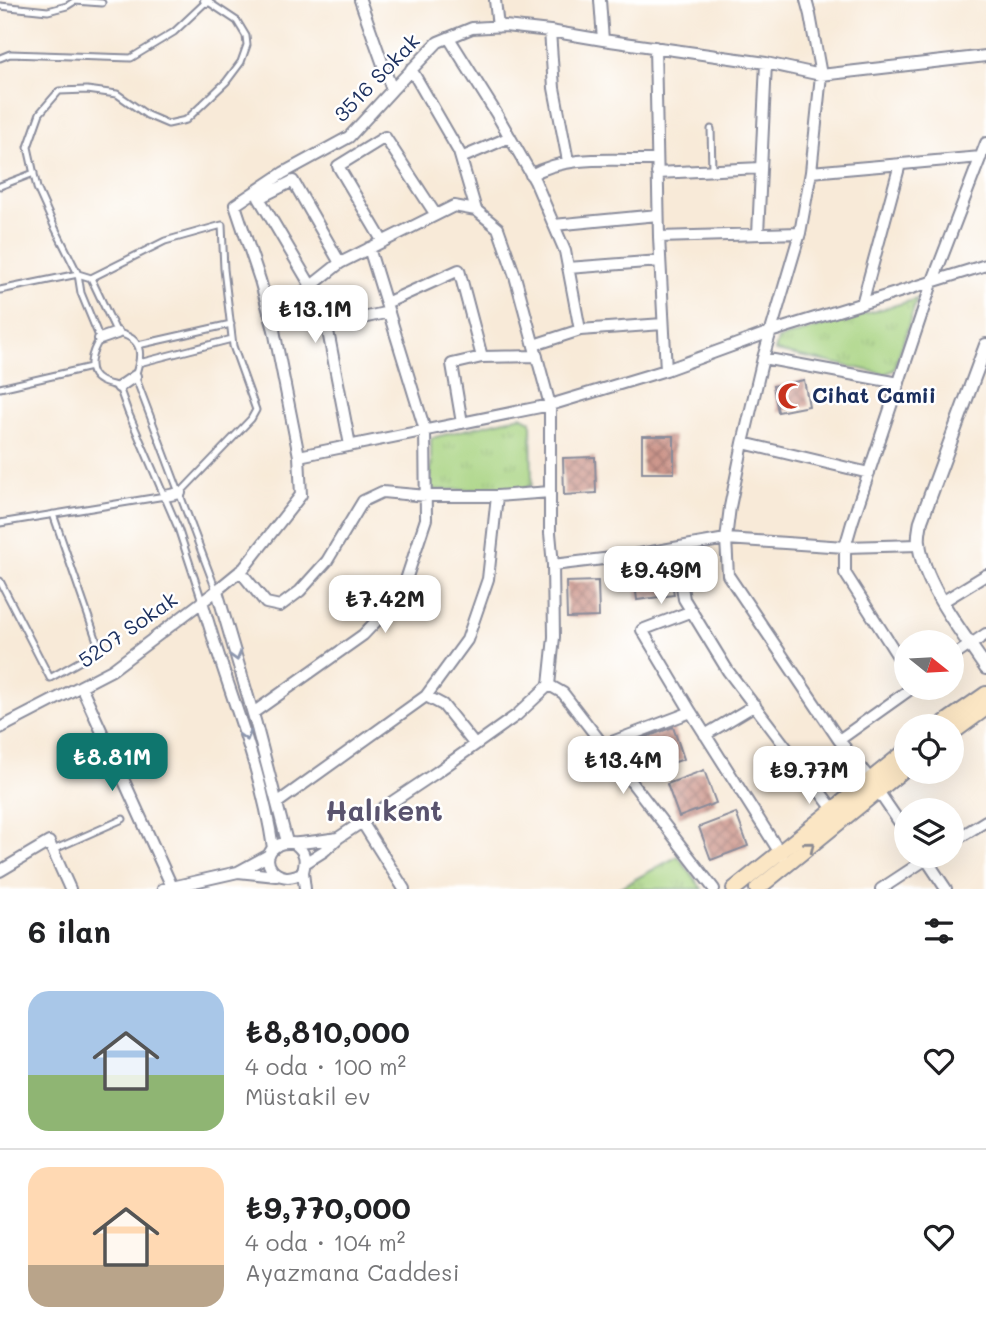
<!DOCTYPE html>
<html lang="tr">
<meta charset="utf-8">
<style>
body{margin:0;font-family:Mali,sans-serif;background:#f6f6f6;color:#202124;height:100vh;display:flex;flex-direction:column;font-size:26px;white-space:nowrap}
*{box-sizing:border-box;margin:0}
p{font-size:23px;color:#757577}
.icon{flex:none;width:38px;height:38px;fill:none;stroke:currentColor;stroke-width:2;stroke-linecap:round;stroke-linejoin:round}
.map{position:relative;height:889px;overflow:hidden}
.panel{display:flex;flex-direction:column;background:#fff;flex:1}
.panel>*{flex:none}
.needle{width:46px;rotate:108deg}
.tools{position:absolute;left:894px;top:630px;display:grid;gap:14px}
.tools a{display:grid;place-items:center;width:70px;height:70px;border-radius:50%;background:#fff;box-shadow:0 7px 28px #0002;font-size:35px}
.price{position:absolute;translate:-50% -60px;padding:0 16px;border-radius:14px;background:#fff;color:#222;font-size:23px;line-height:46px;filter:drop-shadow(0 2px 4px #0008)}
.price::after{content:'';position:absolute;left:50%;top:42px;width:21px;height:16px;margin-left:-10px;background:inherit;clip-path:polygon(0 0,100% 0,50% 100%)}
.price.current{background:#0f766e;color:#fff}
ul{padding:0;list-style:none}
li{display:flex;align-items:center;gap:21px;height:175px;padding:0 28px}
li+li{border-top:2px solid #e0e0e0}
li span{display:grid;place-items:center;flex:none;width:196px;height:140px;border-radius:21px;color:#555}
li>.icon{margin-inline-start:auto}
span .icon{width:84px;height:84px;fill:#fffc;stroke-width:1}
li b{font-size:30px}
h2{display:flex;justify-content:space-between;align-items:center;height:84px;padding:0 28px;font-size:30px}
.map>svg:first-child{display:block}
</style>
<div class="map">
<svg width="986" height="889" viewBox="0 0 986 889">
<defs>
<pattern id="park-tufts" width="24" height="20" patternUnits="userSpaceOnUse" patternTransform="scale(1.75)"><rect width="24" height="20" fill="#a6d27e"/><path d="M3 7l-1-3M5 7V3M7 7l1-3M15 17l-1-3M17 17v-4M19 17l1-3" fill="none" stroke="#8eb56f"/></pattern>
<pattern id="building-cross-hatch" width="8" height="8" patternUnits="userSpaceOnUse" patternTransform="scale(1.75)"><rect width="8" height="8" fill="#cd978c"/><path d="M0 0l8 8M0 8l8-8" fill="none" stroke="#a67c76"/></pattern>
</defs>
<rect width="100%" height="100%" fill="#fff"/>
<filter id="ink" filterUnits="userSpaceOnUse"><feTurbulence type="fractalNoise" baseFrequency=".0143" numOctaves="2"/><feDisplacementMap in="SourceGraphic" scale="14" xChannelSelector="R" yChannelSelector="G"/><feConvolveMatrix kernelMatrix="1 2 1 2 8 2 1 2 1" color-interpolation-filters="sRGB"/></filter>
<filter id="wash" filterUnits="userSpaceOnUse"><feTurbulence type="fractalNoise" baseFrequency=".00686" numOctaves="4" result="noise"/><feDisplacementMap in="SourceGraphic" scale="28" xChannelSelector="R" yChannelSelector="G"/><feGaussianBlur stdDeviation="1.57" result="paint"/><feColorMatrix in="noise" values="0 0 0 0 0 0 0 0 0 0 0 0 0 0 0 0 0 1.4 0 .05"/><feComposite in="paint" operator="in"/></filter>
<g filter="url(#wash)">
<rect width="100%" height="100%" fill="#f8ead8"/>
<!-- park -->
<path fill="url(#park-tufts)" stroke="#60806e" stroke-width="2" d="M917 299 894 370 885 374 775 351 778 339Z
M521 416 531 421 532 485 523 489 431 490V438Z
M678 856 702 889H617Z"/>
<g id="blocks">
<!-- building -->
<path fill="url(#building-cross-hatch)" d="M804 380 809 406 778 412 773 386Z
M642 436H674V473H642Z
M595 457 596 493 564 495 563 458Z
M669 563 674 595 637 600 633 568Z
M598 581 599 617 567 618 566 582Z
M673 727 684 759 647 772 636 741Z
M704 770 716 803 679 817 667 784Z
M736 813 748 846 711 860 699 827Z"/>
</g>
</g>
<g filter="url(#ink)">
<use href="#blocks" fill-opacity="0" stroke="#8a8c9b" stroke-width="2"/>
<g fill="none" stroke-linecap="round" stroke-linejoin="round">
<defs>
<path id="service" d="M0 6 48 11 67 6 75 1 102 3
M0 58 10 54 131 58 174 32 207 1 237 21 246 36 247 45 241 62 226 82 186 120 168 124 147 115 117 94 87 90 59 91 40 113 28 147 37 188 54 226 78 274 91 278 117 333C143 338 143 354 135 376L216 590
M711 129 712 170
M0 186 34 173
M91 278 165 241 222 225 224 269 233 346 256 410 251 419 180 493
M0 290 78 274 81 293 100 339C92 351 84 372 101 381 106 384 114 385 119 387L128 412 178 528 202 601
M320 306 327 326
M138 345 231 324
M139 363 232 339
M0 388 91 367
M0 523 165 496
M0 581 50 678 100 650 53 514
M53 850 123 819"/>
<path id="minor" d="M206 0 207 1
M360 0 392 90
M495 0 498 27
M600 0 603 40 766 63 821 75 986 56
M806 0 810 15 821 75 811 172 800 233 763 358 743 443 730 507 726 539 728 575 839 740 870 779
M550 31 554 88 568 161
M449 38 496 113 535 181 565 251 580 330
M655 47 659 237 666 370
M411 69 459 152 476 210
M461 158 510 137
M811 172 981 157
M657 173 761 168
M531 175C568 154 616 161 657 160
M554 225 658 215
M758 234 766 63
M659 237 800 233
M383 242 338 166 385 137 436 215
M568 268 660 261
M311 286 259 198 293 181 340 263
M386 303 459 270 482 357
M862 304 900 164
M274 330 281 310 340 263 454 206 476 210 498 228 515 276 550 405V533L553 565 554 637 549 685 517 715 437 772 338 838 324 851 305 863
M100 339 117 333
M534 345 580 330 663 324
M763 358 899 383
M119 387 135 376
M462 423 452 364 482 357 537 356
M743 443 869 473
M350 445 327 326 389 312
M299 456 550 405 666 370 770 332 986 265
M165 496 180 493
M676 548 684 599 728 671 833 809
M553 565 628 556 726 539 845 547 919 545
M240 571 266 603 280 606 300 591 327 561 363 501 382 492 427 496H497L550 492
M217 591 256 724 287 842
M202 601C225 684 261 763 273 848
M942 602 986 575
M692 611 642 630 691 712 782 856
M952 657 986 634
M906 669 845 573V547L852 523 932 283 986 143
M549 685 563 693 714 889
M81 686 173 889
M426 696 443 705 475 745
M253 713 363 635 401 595 426 519 425 430 369 248
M0 728 112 670 211 595 244 568 301 495 299 456 274 330 260 280 235 205 283 173 349 137 392 90 438 42 472 28 505 26 550 31 603 40
M705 735 755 705
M839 740 912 688
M604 745 691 712
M878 791 906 832
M277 803 426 696 467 640 488 579 497 496
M362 822 404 889
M952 842 986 821
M295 844C306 852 306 860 303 872 276 889 255 857 278 845 285 841 292 844 299 843 312 842 325 840 338 838
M924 856 946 889
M0 871 49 842 70 889
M238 872 269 855
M303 872 305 889
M163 889 238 872 276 876
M881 889 931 856"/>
<path id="tertiary" d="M986 345 921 521C920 528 918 535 919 542 922 583 964 635 986 668"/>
<path id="secondary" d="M940 726 986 694
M952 733 986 708
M734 889 906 751
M757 889 906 768"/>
</defs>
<!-- service casing -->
<use href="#service" stroke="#8a8c9b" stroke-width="9"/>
<!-- minor casing -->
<use href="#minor" stroke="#8a8c9b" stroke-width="14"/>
<!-- tertiary casing -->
<use href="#tertiary" stroke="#8a8c9b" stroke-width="16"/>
<!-- secondary casing -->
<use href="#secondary" stroke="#8a8c9b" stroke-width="18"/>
<!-- service -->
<use href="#service" stroke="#fff" stroke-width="5"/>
<!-- minor -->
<use href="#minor" stroke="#fff" stroke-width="10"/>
<!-- tertiary -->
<use href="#tertiary" stroke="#fff" stroke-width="12"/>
<!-- secondary -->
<use href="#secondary" stroke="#fbe6c4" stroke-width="14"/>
</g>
<!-- one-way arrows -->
<defs><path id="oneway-chevron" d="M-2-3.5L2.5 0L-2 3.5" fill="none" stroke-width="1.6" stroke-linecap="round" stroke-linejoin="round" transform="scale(1.75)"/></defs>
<g stroke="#8d97ae">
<use href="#oneway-chevron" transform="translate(236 656) rotate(74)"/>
<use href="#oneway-chevron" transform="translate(246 736) rotate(74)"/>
</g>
<use stroke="#8b8a91" href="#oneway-chevron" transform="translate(810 846) rotate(-39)"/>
</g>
<!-- icons -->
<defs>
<symbol id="mosque-bare" viewBox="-9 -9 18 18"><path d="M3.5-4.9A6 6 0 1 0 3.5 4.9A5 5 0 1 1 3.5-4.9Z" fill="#c8321e" stroke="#fff" stroke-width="2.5" paint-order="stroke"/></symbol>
</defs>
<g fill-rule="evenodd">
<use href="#mosque-bare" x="772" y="377" width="38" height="38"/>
</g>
<g text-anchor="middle" stroke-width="5" stroke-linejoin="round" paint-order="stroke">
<!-- street labels -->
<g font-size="21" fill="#1b2f5e" stroke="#fff">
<text transform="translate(377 78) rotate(-46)" y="7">3516 Sokak</text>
<text transform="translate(128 630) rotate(-35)" y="7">5207 Sokak</text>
</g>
<!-- poi labels -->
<g font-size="21" font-weight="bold" fill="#1b2f5e" stroke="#fff" text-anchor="start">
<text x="812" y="403">Cihat Camii</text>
</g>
<!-- district labels -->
<g font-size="28" font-weight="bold" fill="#59536e" stroke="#fff">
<text x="384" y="821">Halıkent</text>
</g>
</g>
</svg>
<div class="tools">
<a><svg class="needle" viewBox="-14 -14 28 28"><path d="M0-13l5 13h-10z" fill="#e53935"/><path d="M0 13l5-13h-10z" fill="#757577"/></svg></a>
<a><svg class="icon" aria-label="locate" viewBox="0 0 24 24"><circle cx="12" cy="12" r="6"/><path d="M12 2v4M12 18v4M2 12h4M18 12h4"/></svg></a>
<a><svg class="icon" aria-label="layers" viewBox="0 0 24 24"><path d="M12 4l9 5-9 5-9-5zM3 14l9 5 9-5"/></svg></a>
</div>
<b class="price" style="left:315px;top:345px">₺13.1M</b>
<b class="price" style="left:661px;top:606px">₺9.49M</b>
<b class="price" style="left:385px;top:635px">₺7.42M</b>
<b class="price current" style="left:112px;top:793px">₺8.81M</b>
<b class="price" style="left:623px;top:796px">₺13.4M</b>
<b class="price" style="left:809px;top:806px">₺9.77M</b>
</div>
<section class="panel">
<h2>6 ilan<svg class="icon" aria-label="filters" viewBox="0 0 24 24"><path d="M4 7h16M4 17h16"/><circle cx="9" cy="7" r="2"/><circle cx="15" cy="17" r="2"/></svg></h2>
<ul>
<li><span style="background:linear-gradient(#a9c7e8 60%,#8fb573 0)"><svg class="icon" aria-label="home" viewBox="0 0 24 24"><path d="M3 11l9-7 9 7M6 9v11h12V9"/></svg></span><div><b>₺8,810,000</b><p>4 oda · 100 m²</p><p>Müstakil ev</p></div><svg class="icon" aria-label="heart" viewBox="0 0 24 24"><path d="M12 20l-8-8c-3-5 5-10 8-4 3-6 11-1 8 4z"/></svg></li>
<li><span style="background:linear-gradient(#ffd9b3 70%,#b9a48a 0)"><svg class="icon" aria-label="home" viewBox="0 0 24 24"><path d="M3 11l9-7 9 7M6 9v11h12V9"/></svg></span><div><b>₺9,770,000</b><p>4 oda · 104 m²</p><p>Ayazmana Caddesi</p></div><svg class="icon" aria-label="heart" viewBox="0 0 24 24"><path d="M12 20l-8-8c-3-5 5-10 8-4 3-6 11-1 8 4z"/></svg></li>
</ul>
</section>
